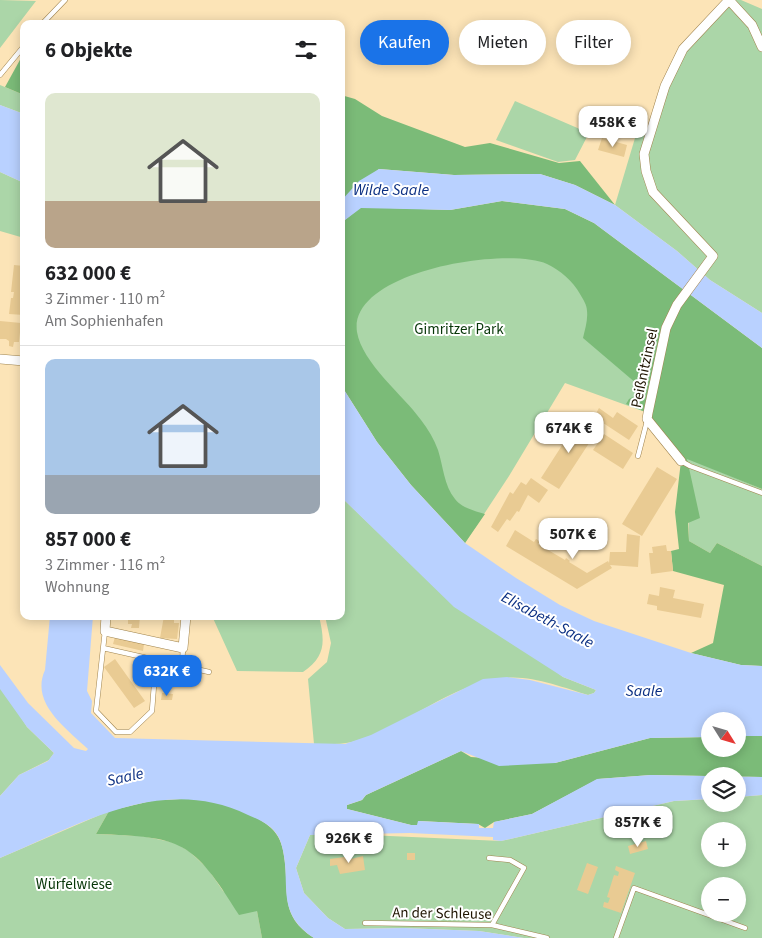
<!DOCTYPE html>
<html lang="de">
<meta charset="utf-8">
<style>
body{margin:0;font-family:"Source Sans 3",sans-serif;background:#f2f2f2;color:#202124;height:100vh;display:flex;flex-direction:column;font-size:19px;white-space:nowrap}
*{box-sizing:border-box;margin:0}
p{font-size:16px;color:#757577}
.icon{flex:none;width:28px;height:28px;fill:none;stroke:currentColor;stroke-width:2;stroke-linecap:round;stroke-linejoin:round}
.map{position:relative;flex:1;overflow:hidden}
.side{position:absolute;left:20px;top:20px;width:325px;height:600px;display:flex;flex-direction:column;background:#fff;border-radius:10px;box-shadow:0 2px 12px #0003}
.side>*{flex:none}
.hud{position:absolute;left:360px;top:20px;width:326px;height:45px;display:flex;gap:10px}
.needle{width:32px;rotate:127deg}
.controls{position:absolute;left:701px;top:712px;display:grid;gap:10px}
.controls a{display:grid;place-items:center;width:45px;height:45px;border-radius:50%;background:#fff;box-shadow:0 2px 12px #0003;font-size:25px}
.price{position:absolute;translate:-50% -42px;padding:0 11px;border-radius:10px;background:#fff;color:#222;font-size:16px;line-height:32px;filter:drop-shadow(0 1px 2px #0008)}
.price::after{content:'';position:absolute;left:50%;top:30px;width:15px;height:11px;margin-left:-8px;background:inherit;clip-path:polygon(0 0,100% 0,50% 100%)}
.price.active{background:#1a73e8;color:#fff}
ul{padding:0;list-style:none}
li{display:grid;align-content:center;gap:10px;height:265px;padding:0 25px}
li+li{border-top:1px solid #e0e0e0}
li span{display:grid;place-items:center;height:155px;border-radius:10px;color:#555}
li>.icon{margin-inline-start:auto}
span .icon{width:90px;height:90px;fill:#fffc;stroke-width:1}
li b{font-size:21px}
h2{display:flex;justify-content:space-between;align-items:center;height:60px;padding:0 25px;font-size:21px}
.chip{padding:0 18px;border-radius:22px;background:#fff;box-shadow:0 2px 12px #0003;font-size:18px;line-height:45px}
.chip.active{background:#1a73e8;color:#fff}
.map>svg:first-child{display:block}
</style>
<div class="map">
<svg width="762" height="938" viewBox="0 0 762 938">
<rect width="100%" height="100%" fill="#fce4b7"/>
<!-- green -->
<path fill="#abd6a8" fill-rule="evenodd" d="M0 0 36 1 0 48Z
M730 0H741L762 9V313L710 280 677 251 615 205 638 128 649 133 683 49Z
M0 85 24 95V114L0 105Z
M515 101 589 133 575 160 558 162 496 140Z
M0 172 24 183V238L0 231Z
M341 223H594L648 413 565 383 509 476 465 543 341 385Z
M687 458 762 489V566L717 543 710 553 689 541Z
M341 497 387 541 563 677 596 690 594 693 588 695C565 688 530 675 506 678 449 683 406 728 352 742 339 745 326 744 314 744L308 679 327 662 331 643 325 616H341Z
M212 616H319C325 642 326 656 303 672L237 671Z
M0 673 16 709 27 727 54 753 49 760 19 775 0 796Z
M762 795V938H524L479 931 404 928 345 929 328 918 304 893 296 868 310 835 345 834 501 841 674 801 710 799V804H738V797ZM710 831H738V859H710ZM710 886H738V914H710Z
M109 811 96 834 142 836 176 843 190 852 208 869 223 891 257 911 262 938H0V858Z"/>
<!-- forest -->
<path fill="#7bbb78" d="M21 58 24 59V95L5 87Z
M341 95 355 99 382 116 465 147 490 143 559 163 580 161 615 205 575 185 540 174 454 175 379 169 341 201Z
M502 201 565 209 594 223 762 348V489L687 459 700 518 688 523 689 541 710 553 717 543 762 566V666L741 665 691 653 713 643 724 585 673 571 671 551 679 549 675 512 681 461 648 413 626 404 629 399 638 394 637 384 583 338C585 329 588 320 587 311 587 305 583 299 580 294 573 281 560 270 547 264 507 246 348 271 357 332 362 363 404 396 421 420 428 429 434 439 438 450 443 465 444 486 455 499 462 508 475 511 485 514L465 543 411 485 377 442 341 385V223L361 207 450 210Z
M738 736H762V777L651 775 598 779 532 814 494 822 485 828 478 824 419 821 418 826 411 825 347 809V805L362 800 366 795 461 751 471 757 555 763 650 738 710 737V749H738Z
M155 800C172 800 192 797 209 800 225 802 264 818 274 831 280 838 283 847 284 856 290 891 278 915 314 938H262L257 911 239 915C192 840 183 837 96 834L109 811Z"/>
<!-- water -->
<path fill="#b9d1ff" d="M0 105 24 114V183L0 172Z
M379 169 454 175 540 174 575 185 615 205 677 251 710 280 762 313V348L594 223 565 209 502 201 450 210 361 208 341 223V201L359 181Z
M341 385 377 442 411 485 465 543 516 578 560 605 594 621 691 653 741 665 762 666V736H738V721H710V737L650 738 555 763 499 766 461 751 366 795 362 800 347 805V809L411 825H417L418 821 479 824V828H493L494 822 532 814 597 779 651 775 762 777V795L738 797V776H710V799L674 801 501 841 493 840V837L410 833 310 835 296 868 304 893 328 918 345 929 404 928 479 931 524 938H314C273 911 293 882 281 843 276 827 262 821 248 815 161 773 80 825 0 858V796L19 775 48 761 54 753 27 727 0 689V665L28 703 74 748 86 751 88 749C66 728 30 703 45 670L50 616H93L87 691 92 701 91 713 115 738 345 744 371 735 483 679 507 677 530 680 588 695 594 693 596 690 563 677 454 607 341 497Z"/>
<!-- building -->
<path fill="#e9cb93" d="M602 138 627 145 624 157 598 150Z
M14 265 24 266V315L9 314 11 298H13L14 292H11Z
M0 321 21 323 19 342H14L13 347 9 346V341L6 339H0Z
M599 408 613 418 617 412 638 426 629 440 594 417Z
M579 419 597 431 559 489 541 478Z
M604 434 633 453 623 469 593 450Z
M657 467 677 479 642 536 622 524Z
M531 478 548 490 539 503 528 495 519 512 517 511 510 521 507 519 498 532 491 527 510 492 513 494 521 482 526 485Z
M515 530 534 542 536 539 540 541 538 544 565 560 566 558 570 561 569 562 587 573 608 561 609 563 610 552H626L627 534 640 536 638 567 610 565 612 568 577 589 506 546Z
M666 545 667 551H671L673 571 651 574 649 553H653L652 547Z
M660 587 675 590 673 598 704 604 701 618 657 610V606L647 604 649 594 659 596Z
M128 616H140L139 628H131L132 624H128Z
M164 616H174V623H179L177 639 160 638Z
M115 637 144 644 143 651 113 644Z
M115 659 145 701 134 708 104 667Z
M162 693 173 694 172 700H161Z
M646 841 648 849 630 854 628 846Z
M407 853H415V860H407Z
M351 856V859L363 856 365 870 340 874 337 865 330 866V859Z
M587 863 598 867 588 894 577 890Z
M616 866 635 873 621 913 603 907 604 902 608 903 610 898 607 897 614 875 618 876 619 872 615 870Z"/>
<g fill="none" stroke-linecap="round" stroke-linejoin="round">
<defs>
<path id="lane" d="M42 24 65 0
M0 75 24 46
M638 456 647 421
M681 461 690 466 762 493
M105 631 96 711 116 732H130L152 711 156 659
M103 648 209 672
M182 665 183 648
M489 858 510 860 524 868 492 925
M365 923 492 925 547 938
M616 938 634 888 745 928"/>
<path id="street" d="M729 0 752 25 762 47
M0 359 24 361
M681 461 647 419 648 413 666 328 677 305 713 256 653 192 646 171 644 154 665 86 683 49 729 0
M106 616 105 631 183 648 186 616"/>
</defs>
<!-- lane casing -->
<use href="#lane" stroke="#a0844e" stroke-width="5.5"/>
<!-- street casing -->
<use href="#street" stroke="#a0844e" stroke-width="10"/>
<!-- lane -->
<use href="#lane" stroke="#fff" stroke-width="4.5"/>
<!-- street -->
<use href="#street" stroke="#fff" stroke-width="9"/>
</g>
<g text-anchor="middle" stroke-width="4" stroke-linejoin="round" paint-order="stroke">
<!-- park labels -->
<g font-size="15" fill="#073608" stroke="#fff">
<text x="459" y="334">Gimritzer Park</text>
<text x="74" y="889">Würfelwiese</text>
</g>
<!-- street labels -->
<g font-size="15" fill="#1f1401" stroke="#fff">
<text transform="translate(644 368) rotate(-78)" y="5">Peißnitzinsel</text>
<text transform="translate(442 913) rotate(1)" y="5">An der Schleuse</text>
</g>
<!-- water labels -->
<g font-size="16" font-style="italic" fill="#0c3083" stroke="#fff">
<text x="391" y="195">Wilde Saale</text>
<text transform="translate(548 619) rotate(28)" y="6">Elisabeth-Saale</text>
<text x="644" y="696">Saale</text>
<text transform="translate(125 776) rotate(-13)" y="6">Saale</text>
</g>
</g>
</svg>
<div class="controls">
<a><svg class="needle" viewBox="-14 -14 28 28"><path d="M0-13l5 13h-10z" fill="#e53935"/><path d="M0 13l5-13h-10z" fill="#757577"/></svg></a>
<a><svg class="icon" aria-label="layers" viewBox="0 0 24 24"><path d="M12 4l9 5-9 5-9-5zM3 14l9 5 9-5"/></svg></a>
<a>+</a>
<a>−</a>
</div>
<b class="price" style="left:613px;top:148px">458K €</b>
<b class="price" style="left:569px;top:454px">674K €</b>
<b class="price" style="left:573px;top:560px">507K €</b>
<b class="price active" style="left:167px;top:697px">632K €</b>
<b class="price" style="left:638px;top:848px">857K €</b>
<b class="price" style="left:349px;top:864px">926K €</b>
<div class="hud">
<a class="chip active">Kaufen</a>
<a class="chip">Mieten</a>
<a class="chip">Filter</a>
</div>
<section class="side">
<h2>6 Objekte<svg class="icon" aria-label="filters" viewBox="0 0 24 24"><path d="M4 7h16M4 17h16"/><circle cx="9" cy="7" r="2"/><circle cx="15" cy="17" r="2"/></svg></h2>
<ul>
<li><span style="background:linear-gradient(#dfe7d0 70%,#b9a48a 0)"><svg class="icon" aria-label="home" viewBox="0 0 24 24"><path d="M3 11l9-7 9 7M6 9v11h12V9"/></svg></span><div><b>632 000 €</b><p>3 Zimmer · 110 m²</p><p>Am Sophienhafen</p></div></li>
<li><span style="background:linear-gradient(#a9c7e8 75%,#9aa5b1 0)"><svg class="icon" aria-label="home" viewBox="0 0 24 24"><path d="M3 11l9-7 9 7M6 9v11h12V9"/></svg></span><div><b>857 000 €</b><p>3 Zimmer · 116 m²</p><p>Wohnung</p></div></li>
</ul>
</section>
</div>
